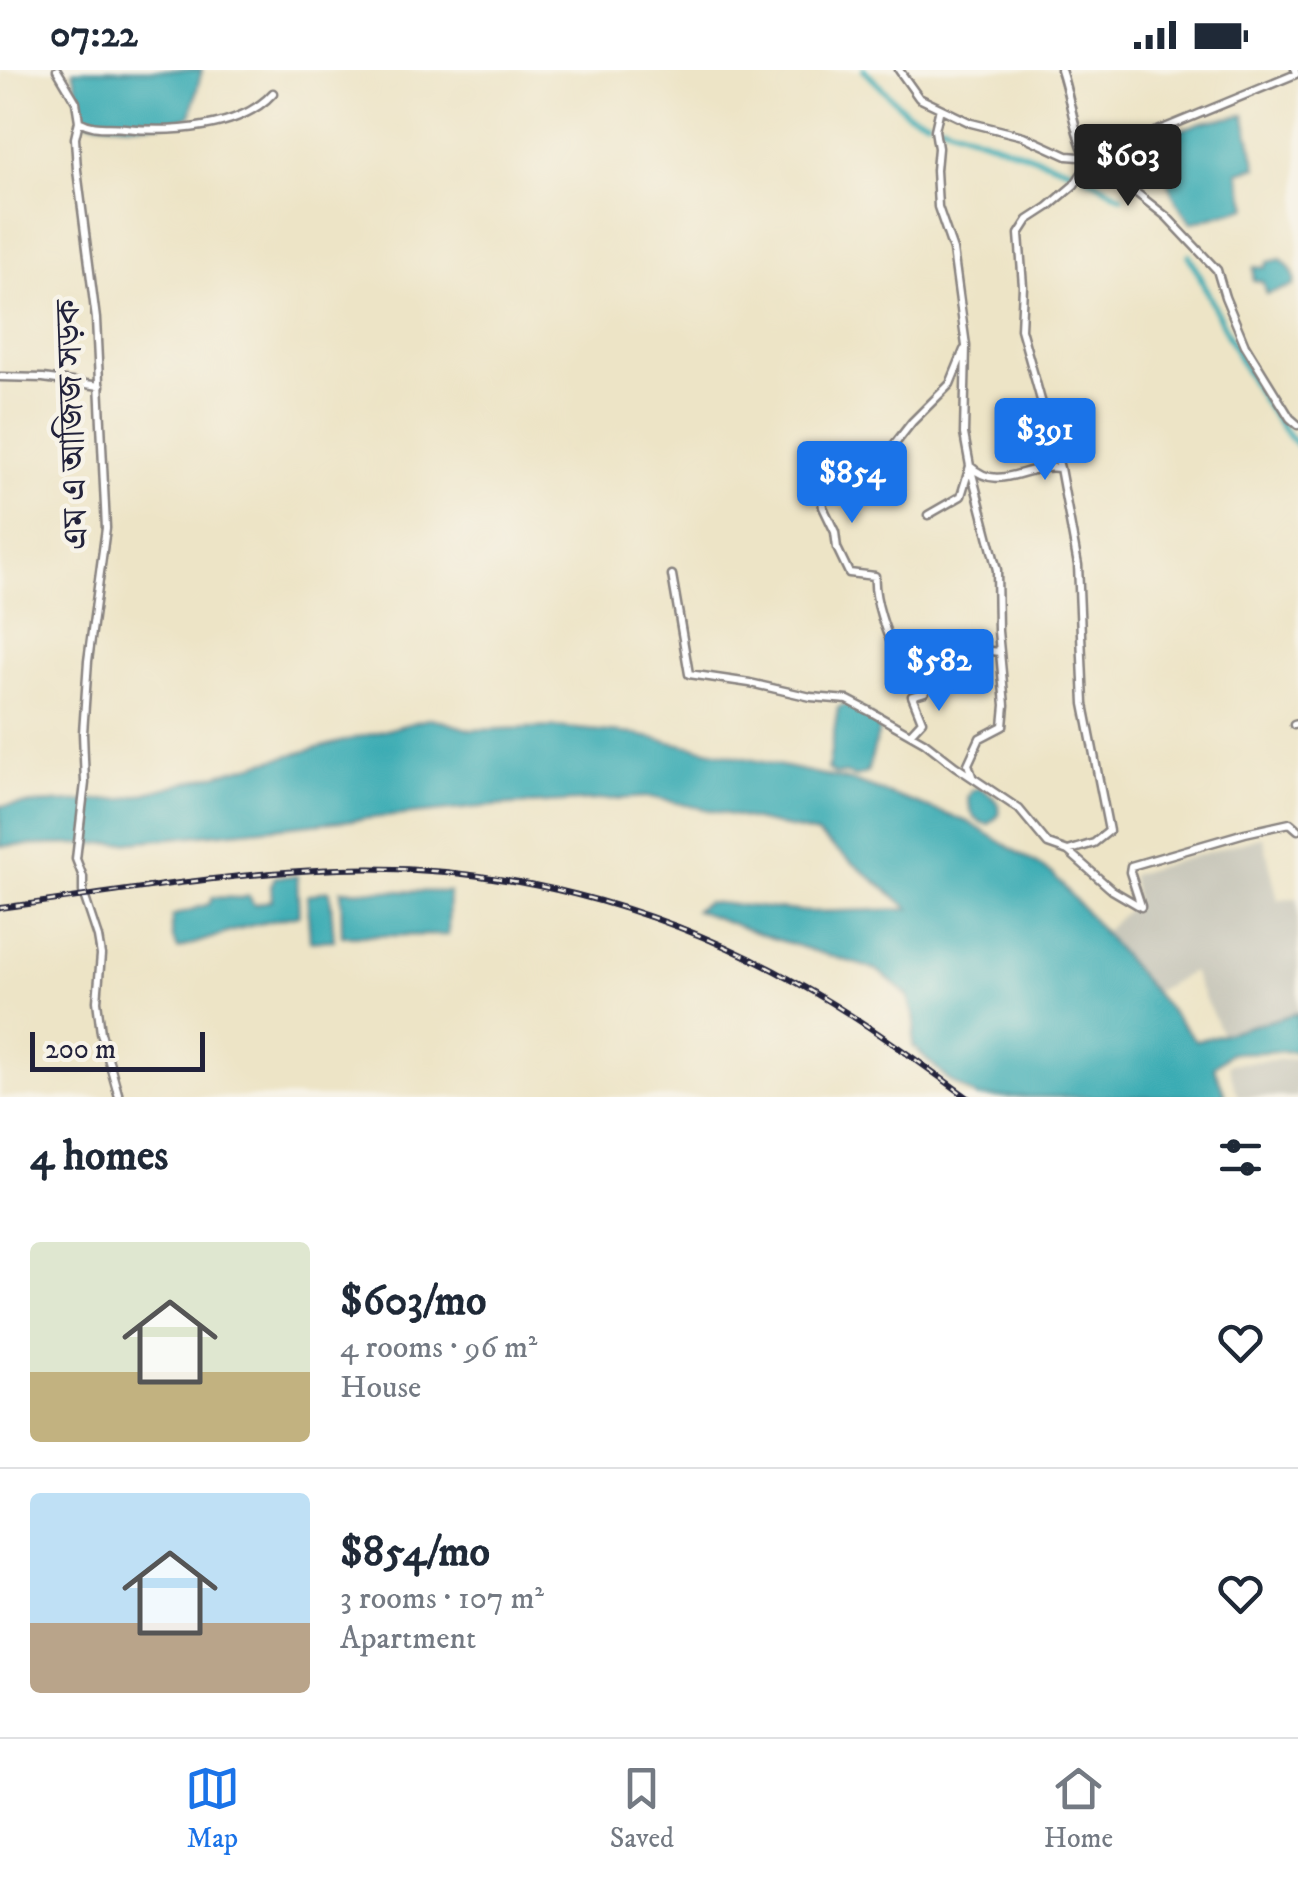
<!DOCTYPE html>
<meta charset="utf-8">
<style>
body{margin:0;font-family:"IM FELL DW Pica","Noto Serif Bengali",serif;background:#f2f2f3;color:#1f2937;height:100vh;display:flex;flex-direction:column;font-size:38px;white-space:nowrap}
*{box-sizing:border-box;margin:0}
p{font-size:32px;color:#747a83}
.icon{flex:none;width:55px;height:55px;fill:none;stroke:currentColor;stroke-width:2;stroke-linecap:round;stroke-linejoin:round}
.map{position:relative;height:1027px;overflow:hidden}
.details{display:flex;flex-direction:column;background:#fff;flex:1}
.details>*{flex:none}
.scale{position:absolute;left:30px;bottom:25px;width:175px;box-sizing:border-box;padding-left:10px;border:5px solid #22223b;border-top:0;font-size:28px;line-height:35px;white-space:nowrap;color:#22223b;-webkit-text-stroke:8px #f7f3e8;paint-order:stroke}
.price{position:absolute;translate:-50% -85px;padding:0 22px;border-radius:10px;background:#1a73e8;color:#fff;font-size:32px;line-height:65px;filter:drop-shadow(0 2px 5px #0008)}
.price::after{content:'';position:absolute;left:50%;top:60px;width:30px;height:22px;margin-left:-15px;background:inherit;clip-path:polygon(0 0,100% 0,50% 100%)}
.price.current{background:#222;color:#fff}
ul{padding:0;list-style:none}
li{display:flex;align-items:center;gap:30px;height:250px;padding:0 30px}
li+li{border-top:2px solid #e0e1e3}
li span{display:grid;place-items:center;flex:none;width:280px;height:200px;border-radius:10px;color:#555}
li>.icon{margin-inline-start:auto}
span .icon{width:120px;height:120px;fill:#fffc;stroke-width:1}
li b{font-size:42px}
h2{display:flex;justify-content:space-between;align-items:center;height:120px;padding:0 30px;font-size:42px}
.status{display:flex;justify-content:space-between;align-items:center;height:70px;padding:0 50px;background:#fff;direction:ltr}
.status svg{height:28px;fill:currentColor}
.dock{display:flex;justify-content:space-around;align-items:center;height:140px;border-top:2px solid #e0e1e3;background:#fff;font-size:28px;color:#747a83}
.dock a{display:grid;justify-items:center;gap:5px}
.dock .current{color:#1a73e8}
.map>svg:first-child{display:block}
</style>
<div class="status"><b>07:22</b><svg viewBox="0 0 49 12"><path d="M0 12V9h3v3zM5 12V6h3v6zM10 12V3h3v9zM15 12V0h3v12zM26 1h20v11H26zM47 4h2v5h-2z"/></svg></div>
<div class="map">
<svg width="1298" height="1027" viewBox="0 0 1298 1027">
<rect width="100%" height="100%" fill="#f7f3e8"/>
<filter id="ink" filterUnits="userSpaceOnUse"><feTurbulence type="fractalNoise" baseFrequency=".01" numOctaves="2"/><feDisplacementMap in="SourceGraphic" scale="20" xChannelSelector="R" yChannelSelector="G"/><feConvolveMatrix kernelMatrix="1 2 1 2 8 2 1 2 1" color-interpolation-filters="sRGB"/></filter>
<filter id="wash" filterUnits="userSpaceOnUse"><feTurbulence type="fractalNoise" baseFrequency=".0048" numOctaves="4" result="noise"/><feDisplacementMap in="SourceGraphic" scale="40" xChannelSelector="R" yChannelSelector="G"/><feGaussianBlur stdDeviation="2.25" result="paint"/><feColorMatrix in="noise" values="0 0 0 0 0 0 0 0 0 0 0 0 0 0 0 0 0 1.4 0 .05"/><feComposite in="paint" operator="in"/></filter>
<g filter="url(#wash)">
<rect width="100%" height="100%" fill="#ede4c6"/>
<!-- industrial -->
<path fill="#c6c5b8" d="M1263 766 1278 830 1298 828V944L1224 968 1192 902 1154 922 1102 863 1136 832 1131 805Z
M1298 988V1027H1238L1228 994Z"/>
<!-- water -->
<path fill="#3bacb4" stroke="#2e6778" stroke-width="2.5" d="M73 0H202L190 46C160 58 118 55 87 51L81 37Z
M1244 45 1257 97 1238 102 1248 137 1191 153C1173 129 1154 96 1165 66L1202 52Z
M1281 189C1289 196 1298 206 1293 216L1266 224 1262 211 1253 210 1254 197 1265 198 1268 192Z
M843 635C860 636 870 645 880 657L867 703 856 707 847 704H835L828 699 838 638Z
M431 648 471 660 556 657 633 664 856 712 968 752 1053 804 1196 971 1298 943V981L1230 983 1214 997 1226 1027H977L949 1010 913 976 915 950 907 925 877 900 765 866 695 840 707 832 809 842 910 839 817 764 650 727 493 736 121 773 0 776V736L124 729Z
M979 718C989 723 1002 732 999 745L989 754C973 753 970 741 968 727L972 721Z
M297 806 299 845 245 857 178 879 172 867V846L209 834 213 827 241 828 249 826 254 835 272 830 271 816 275 807Z
M327 820 330 822 334 870 310 871 307 826Z
M341 820 449 822 448 865 342 866Z"/>
<g fill="none" stroke-linecap="round" stroke-linejoin="round">
<!-- canal -->
<path stroke="#3bacb4" stroke-width="6" d="M864 0 907 43 927 50
M941 54 1074 101
M1086 106 1122 127
M1189 186C1224 251 1247 321 1298 376"/>
</g>
</g>
<g filter="url(#ink)">
<g fill="none" stroke-linecap="round" stroke-linejoin="round">
<defs>
<path id="minor" d="M57 0 76 32 79 51 75 68 77 100 96 249 106 458 88 591 83 663 85 713 76 789 83 807V822L98 867 101 885 97 931 101 963 119 1027
M899 0 919 28 971 53 1023 66 1067 86 1092 88 1167 147 1217 200 1225 227 1245 275 1290 348 1298 355
M1061 0C1071 30 1073 60 1087 88
M940 38 935 60 938 78 936 100 938 137 953 180 966 276 964 364 970 396 997 500 998 561 1005 635 1003 656 980 668 968 694 972 706
M79 51C95 60 108 56 125 58 170 63 241 59 273 23
M964 280 950 314 912 352 880 393 827 413 821 425 823 437 835 462 837 478 849 503 875 506C873 525 886 569 898 583 916 605 944 602 960 581L972 579 1000 582
M0 307 43 308 100 316
M928 445 961 426 970 396C1000 424 1025 393 1060 398
M672 505 689 604 750 613 811 627 848 630 871 642 924 672 955 696 1019 739 1048 774 1068 781 1112 820 1141 837
M1294 655 1298 654
M910 664 922 651 912 626 925 622 927 615 926 608 930 601
M1068 781 1094 773 1109 761 1084 634 1078 495 1060 398 1021 259 1023 216 1019 164 1028 150 1048 137 1074 115 1092 88 1296 4 1295 0
M1141 836 1130 802 1131 796 1245 763 1290 753 1298 760"/>
</defs>
<!-- minor casing -->
<use href="#minor" stroke="#888380" stroke-width="11"/>
<!-- minor -->
<use href="#minor" stroke="#fff" stroke-width="6"/>
<defs>
<path id="rail" d="M0 838C112 823 226 803 339 799 499 793 658 835 797 913 857 946 912 987 967 1027"/>
</defs>
<!-- rail casing -->
<use href="#rail" stroke="#22223b" stroke-width="6"/>
<!-- rail -->
<use href="#rail" stroke="#f7f3e8" stroke-width="2.5" stroke-dasharray="8" stroke-linecap="butt"/>
</g>
</g>
<g text-anchor="middle" stroke-width="9" stroke-linejoin="round" paint-order="stroke">
<!-- street labels -->
<g font-size="35" fill="#22223b" stroke="#f7f3e8">
<text transform="translate(71 355) rotate(-92)" y="12">এম এ আজিজ সড়ক</text>
</g>
</g>
</svg>
<div class="scale">200 m</div>
<b class="price current" style="left:1128px;top:139px">$603</b>
<b class="price" style="left:1045px;top:413px">$391</b>
<b class="price" style="left:852px;top:456px">$854</b>
<b class="price" style="left:939px;top:644px">$582</b>
</div>
<section class="details">
<h2>4 homes<svg class="icon" aria-label="filters" viewBox="0 0 24 24"><path d="M4 7h16M4 17h16"/><circle cx="9" cy="7" r="2"/><circle cx="15" cy="17" r="2"/></svg></h2>
<ul>
<li><span style="background:linear-gradient(#dfe7d0 65%,#c2b280 0)"><svg class="icon" aria-label="home" viewBox="0 0 24 24"><path d="M3 11l9-7 9 7M6 9v11h12V9"/></svg></span><div><b>$603/mo</b><p>4 rooms · 96 m²</p><p>House</p></div><svg class="icon" aria-label="heart" viewBox="0 0 24 24"><path d="M12 20l-8-8c-3-5 5-10 8-4 3-6 11-1 8 4z"/></svg></li>
<li><span style="background:linear-gradient(#bfe0f5 65%,#b9a48a 0)"><svg class="icon" aria-label="home" viewBox="0 0 24 24"><path d="M3 11l9-7 9 7M6 9v11h12V9"/></svg></span><div><b>$854/mo</b><p>3 rooms · 107 m²</p><p>Apartment</p></div><svg class="icon" aria-label="heart" viewBox="0 0 24 24"><path d="M12 20l-8-8c-3-5 5-10 8-4 3-6 11-1 8 4z"/></svg></li>
</ul>
</section>
<nav class="dock">
<a class="current"><svg class="icon" aria-label="map" viewBox="0 0 24 24"><path d="M3 6l6-2 6 2 6-2v14l-6 2-6-2-6 2zM9 4v14M15 6v14"/></svg>Map</a>
<a><svg class="icon" aria-label="saved" viewBox="0 0 24 24"><path d="M7 4h10v16l-5-4-5 4z"/></svg>Saved</a>
<a><svg class="icon" aria-label="home" viewBox="0 0 24 24"><path d="M3 11l9-7 9 7M6 9v11h12V9"/></svg>Home</a>
</nav>
